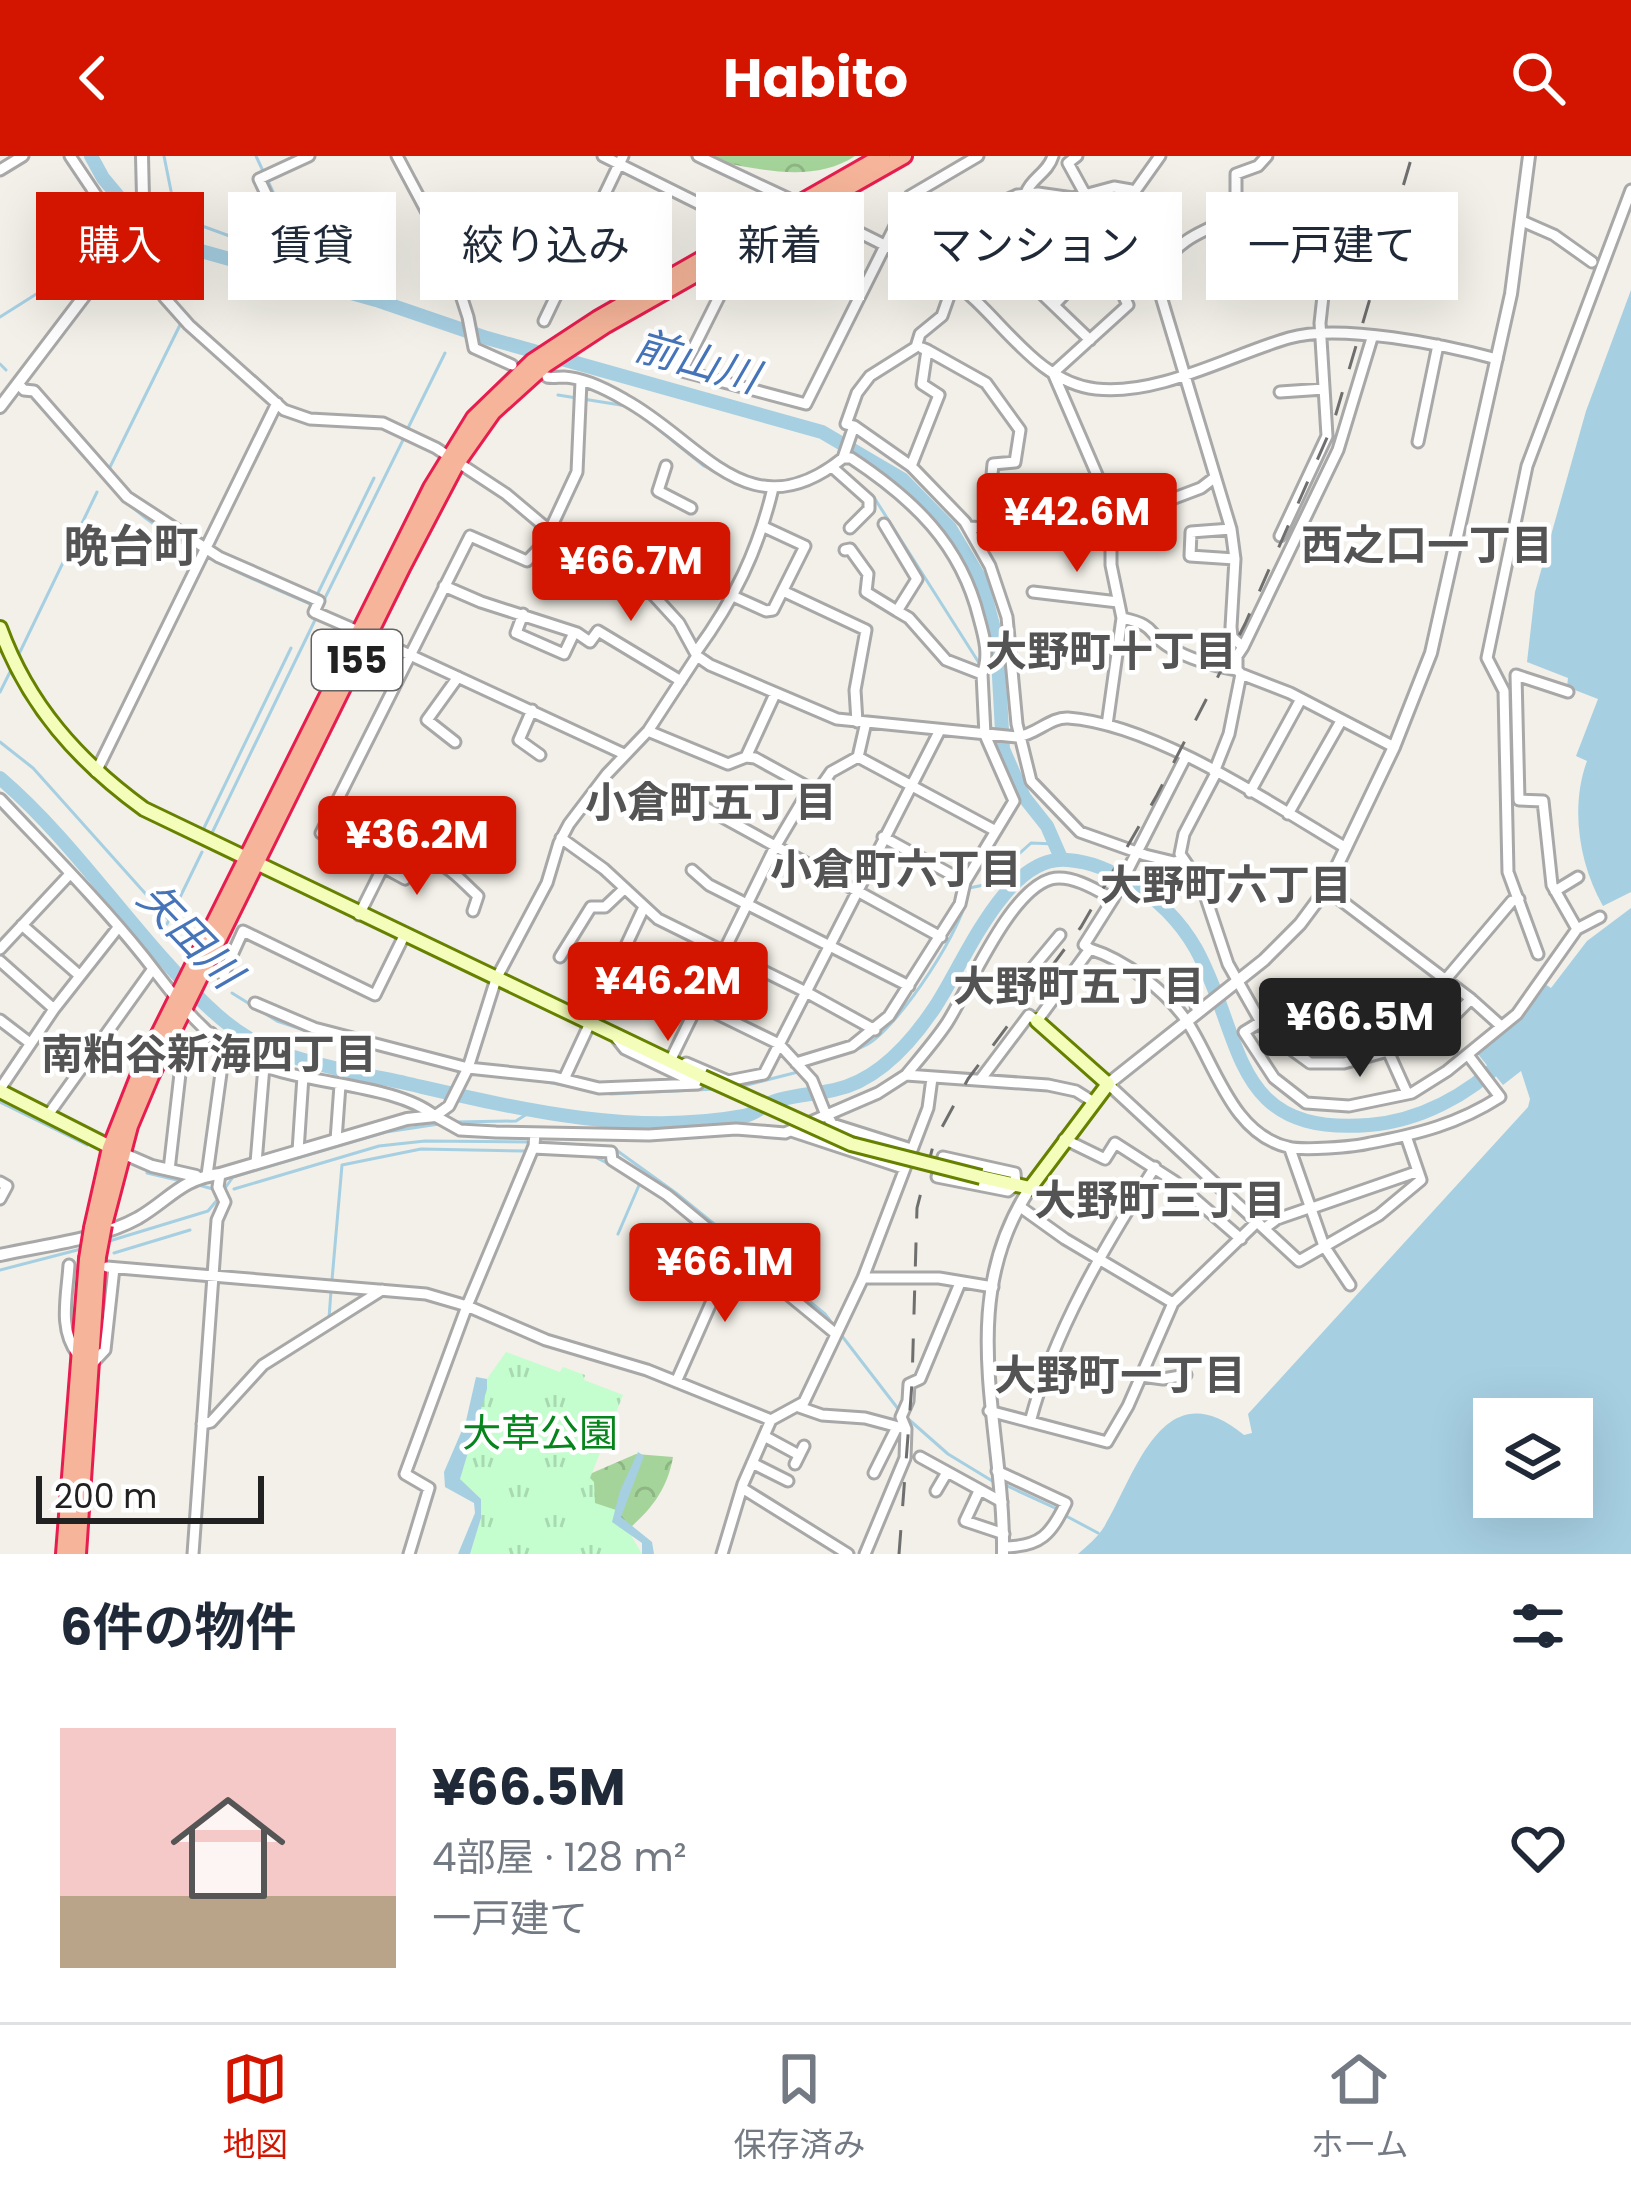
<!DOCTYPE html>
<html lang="ja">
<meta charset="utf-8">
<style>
body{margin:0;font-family:Poppins,"Noto Sans JP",sans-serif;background:#f2f2f3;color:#1f2937;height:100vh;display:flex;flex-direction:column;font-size:45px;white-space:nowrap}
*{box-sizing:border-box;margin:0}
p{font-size:39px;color:#747a83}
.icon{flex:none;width:66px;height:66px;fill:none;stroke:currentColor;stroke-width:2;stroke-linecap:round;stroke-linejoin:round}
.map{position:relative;height:1398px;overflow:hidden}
.details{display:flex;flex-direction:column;background:#fff;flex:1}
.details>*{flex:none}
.top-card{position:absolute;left:36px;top:36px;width:1560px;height:108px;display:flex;gap:24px}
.controls{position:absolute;left:1473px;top:1242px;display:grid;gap:24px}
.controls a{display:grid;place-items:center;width:120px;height:120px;border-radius:0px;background:#fff;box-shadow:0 12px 48px #0002;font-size:60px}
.scale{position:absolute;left:36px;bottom:30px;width:228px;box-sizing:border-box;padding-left:12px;border:6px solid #212121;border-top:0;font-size:33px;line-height:42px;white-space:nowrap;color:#212121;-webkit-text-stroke:9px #fff;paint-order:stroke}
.price{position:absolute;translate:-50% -102px;padding:0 27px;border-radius:12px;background:#d31500;color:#fff;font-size:39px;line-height:78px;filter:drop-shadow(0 3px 6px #0008)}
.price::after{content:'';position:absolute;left:50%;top:72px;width:36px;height:27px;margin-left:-18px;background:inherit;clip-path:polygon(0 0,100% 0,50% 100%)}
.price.active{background:#222;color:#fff}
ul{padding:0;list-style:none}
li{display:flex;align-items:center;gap:36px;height:300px;padding:0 60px}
li span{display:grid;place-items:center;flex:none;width:336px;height:240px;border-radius:0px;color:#555}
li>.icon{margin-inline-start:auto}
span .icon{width:144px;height:144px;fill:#fffc;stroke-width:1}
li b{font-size:51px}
h2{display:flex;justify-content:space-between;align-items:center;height:144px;padding:0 60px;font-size:51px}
.tag{padding:0 42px;border-radius:0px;background:#fff;box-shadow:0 12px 48px #0002;font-size:42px;line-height:108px}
.tag.active{background:#d31500;color:#fff}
header{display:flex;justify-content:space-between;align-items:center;height:156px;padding:0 60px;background:#d31500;color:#fff;font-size:54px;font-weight:700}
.tab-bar{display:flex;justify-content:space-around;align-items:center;height:168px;border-top:3px solid #e0e1e3;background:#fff;font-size:33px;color:#747a83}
.tab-bar a{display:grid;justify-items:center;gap:6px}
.tab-bar .active{color:#d31500}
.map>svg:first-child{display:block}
</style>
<header><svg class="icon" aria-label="back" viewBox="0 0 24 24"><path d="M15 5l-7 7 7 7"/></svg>Habito<svg class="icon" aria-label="search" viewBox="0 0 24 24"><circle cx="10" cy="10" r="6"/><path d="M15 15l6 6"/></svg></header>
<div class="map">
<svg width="1631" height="1398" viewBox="0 0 1631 1398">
<defs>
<pattern id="forest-crowns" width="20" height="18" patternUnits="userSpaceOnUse" patternTransform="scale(3)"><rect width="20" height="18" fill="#a5d49a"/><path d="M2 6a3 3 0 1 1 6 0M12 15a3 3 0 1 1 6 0" fill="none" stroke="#8eb684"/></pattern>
<pattern id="park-tufts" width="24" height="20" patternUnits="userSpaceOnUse" patternTransform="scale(3)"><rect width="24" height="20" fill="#c4fdce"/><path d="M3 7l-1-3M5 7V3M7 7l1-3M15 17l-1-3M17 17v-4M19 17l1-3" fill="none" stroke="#a8d9b1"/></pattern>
</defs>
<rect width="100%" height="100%" fill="#f2f0e8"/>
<!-- forest -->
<path fill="url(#forest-crowns)" d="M688 0H855C807 32 742 8 688 0Z
M636 1298 673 1301C665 1348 633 1370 598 1398L562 1330Z"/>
<!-- park -->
<path fill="url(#park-tufts)" d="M506 1196 560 1216 563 1211 585 1219 584 1224 623 1239 590 1322 594 1326 595 1347 616 1354 642 1398H470L481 1362V1343L460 1323 487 1223Z"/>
<!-- water -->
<path fill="#a6cfe2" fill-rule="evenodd" d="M1631 134V736L1603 750C1579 708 1570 651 1587 605L1576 600 1598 543 1567 531 1568 522 1527 506 1535 436 1586 255Z
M1631 752V1398H1078C1087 1390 1097 1382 1104 1371 1136 1318 1163 1212 1244 1279L1252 1277 1248 1258 1528 951 1530 943 1521 915 1503 929 1477 897 1524 853 1545 828 1551 832 1587 785ZM1494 1263H1572V1341H1494Z
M476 1221 487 1223V1233L460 1323 481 1343V1362L470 1398H458L475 1357 474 1347 445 1331 444 1316 466 1265Z
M638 1296 644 1300 621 1361 652 1386 654 1398H642V1387L612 1366 620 1335Z"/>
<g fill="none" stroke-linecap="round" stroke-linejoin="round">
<!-- stream -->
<path stroke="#a6cfe2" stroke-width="3" d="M164 0 175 55 194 67 293 103
M256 0 263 15
M267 23 306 107
M302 106 365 126
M0 161 68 118
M0 208 6 214
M558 239 627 250
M32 241 83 298
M638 257 704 310 744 329
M408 272 445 197
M837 311 875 343 981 510
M109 313 180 169
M107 326C159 386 239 417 310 448
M776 336 802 329
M317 439 374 322
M323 446 404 282
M19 498 97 336
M987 516 991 573
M0 536 10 516
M994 582 1003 593
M0 586 33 612 169 764
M203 674 291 492
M212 677 317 460
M167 768 202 696
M232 837 277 865 310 876
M436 908 461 916
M806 910C826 902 849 899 868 888 900 869 966 769 969 732L984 729 1031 687 1055 688
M471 917 521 922
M536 924 611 938 717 933
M739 931 798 916
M0 946 87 989
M455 966 516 965 530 956
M540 986 612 991 676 1037 825 1158 899 1254
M599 998 597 1002 615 1011
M147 1017 186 1026
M195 1028 213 1033
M234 1033 379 990 425 985 531 986
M223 1035 233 1021 386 976 439 968
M618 1078 640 1027
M106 1086 208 1055 218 1043
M114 1097 190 1074
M0 1114 85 1092
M332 1124 342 1009 421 993 526 995
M329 1162 331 1135
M906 1261 948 1298 994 1326
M1003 1328 1055 1352
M1068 1361 1098 1377
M71 1398 73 1376"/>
<!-- river -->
<path stroke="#a6cfe2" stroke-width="14" d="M91 0 103 22 143 70 176 88 376 144 487 182 822 276 902 323 950 372 981 424 997 484 1003 593 1024 641 1047 670 1061 702
M0 622C62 675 111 745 166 806 191 834 217 864 250 883 284 904 363 918 405 927 515 952 631 981 744 960 757 958 765 947 778 944 796 939 815 938 834 934 878 925 911 887 935 851 964 808 1006 697 1068 704 1092 706 1109 714 1129 726 1157 742 1180 765 1196 793 1245 882 1229 980 1369 969 1419 965 1469 939 1504 903"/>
<defs>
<path id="minor" d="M70 0 165 142 189 169 284 254 310 263 383 267 436 292 506 338 575 396 623 416 646 431 679 467 697 500 710 509 837 563 1017 581C1036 579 1050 561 1068 562 1154 568 1271 647 1346 692
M397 0 445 90 468 161 474 192 512 209
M603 0 746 71 750 76
M698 0C764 32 831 61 896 95 914 105 936 113 952 125 1000 158 1034 226 1096 233 1159 240 1230 199 1289 182 1340 167 1445 189 1497 203
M1077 0 1068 7 1085 38
M0 14 23 0
M1026 37C1031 22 1048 17 1053 0
M1133 38 1160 0
M1017 39 1090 112
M1236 61 1278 63 1302 75 1333 74 1343 78
M964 63 1090 184
M1522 65 1554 79 1592 106
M742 99 744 104 773 88 863 133
M744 104 735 109 682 215 806 248 910 40 978 0
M302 113 259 23 309 0
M950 123 964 63 1017 39 1038 37 1073 42 1114 31 1131 34 1166 103
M1054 149 1101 100 1108 98
M544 165 623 0
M927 194 986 227 1020 274 1015 306 993 308 987 372 969 371
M1053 217 1107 342 1111 366V409L1122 462 1107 569
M1053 217 1128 149 1115 122 1102 69 1089 39
M547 221C553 222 558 221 564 221 585 222 608 234 625 244 701 285 749 378 843 302L854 270 846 268 857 237 870 220 916 191 920 178 942 160 954 126
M18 228 24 234 34 235 127 341 219 401 319 445 314 456 360 476
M1280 236 1324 233
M854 270 911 310 939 239 922 228 927 194 922 192
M1418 286 1438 189
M843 302H851C913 343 961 388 979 462 984 480 990 500 982 518
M666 310 658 335 691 352
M911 310 965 366 990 410 1007 461 1017 568 1031 625 1080 676 1145 699 1174 706 1182 704
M832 311 869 344V353L850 372
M1111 366 1201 332 1214 322
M1231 373 1191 376 1190 400 1235 403
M549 376 577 316 581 225
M1280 380 1327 280 1320 167 1323 140
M845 394 850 393 868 418 866 436 897 455 917 423 884 368
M444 430 481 446 577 477 590 486 598 475 681 525
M785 436 866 474 855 534 857 566
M1033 436 1118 446
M735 441 766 455 773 454 805 390 764 371
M523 458 516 477 564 498 573 479
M1122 462C1159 470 1145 477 1171 492 1191 504 1214 510 1237 514
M369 480 624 598
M1243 491 1338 294 1372 182
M696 496C734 444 758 395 773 332
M697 500 648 575 607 618 569 668 559 687 547 727 496 823 468 912 449 950 435 960 460 974 496 976 649 979 736 973 785 977 878 937 906 919 1048 929 1076 935 1092 945
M1241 518 1290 537 1394 591
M532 554 519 584 540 599
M648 575 728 608 746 601 755 602 817 636 831 616 858 601 994 674
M455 586 427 564 458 521
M746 601 775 538
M858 601 866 566
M96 616 277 247
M1214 616 1229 578 1241 518 1237 514V500L1243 491 1232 481 1231 471 1235 403 1231 373 1157 127C1165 88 1203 74 1236 61V18L1258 10 1267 0
M1216 617 1184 678 1180 698 1202 730 1228 808 1266 875 1310 907H1344L1388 895 1449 865 1471 843 1326 733
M1250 636 1301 543
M0 643C48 694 100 746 144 801 172 837 200 877 240 900 293 930 392 925 435 960
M695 646 941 781
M1288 658 1341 565
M883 681 965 726
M561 682 604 713 658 763 806 836 875 874
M383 711 405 723 421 704C446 704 460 724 478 740L473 755
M692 714 709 729 909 830
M1555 735 1578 721
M1113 743 1185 602
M359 759 383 711 321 677 470 380 527 405 552 379
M22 769 79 819
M1577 773 1600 761
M0 793 69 719
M1538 798 1508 716 1504 535 1487 502 1527 310 1631 34
M560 801 591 751H605L624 733
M0 805 54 853
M617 809 779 888 812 924 826 959
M223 819 243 775 375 839 404 780
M1187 819 1198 856
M1025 821 1060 779
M1446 823 1512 745 1519 743
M1471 843 1501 870
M255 847 314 872 468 912 554 921 599 932 698 928
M0 864 30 887
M1262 865 1244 876 1274 922 1306 947 1349 950 1412 937 1447 915 1517 858 1577 773 1552 729 1543 645 1519 644 1516 519 1568 536
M617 883 625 893 696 927
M1388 895 1406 935
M672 901 775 691 810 632
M686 907 728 925 764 918 940 574
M796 907 852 890 889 860 960 748 965 726 1014 645 985 579 982 518 946 504 909 462 897 455
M906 919C920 902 935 885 947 867 970 831 1009 735 1051 723 1071 718 1097 734 1113 743L1084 789 1090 793
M564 923 644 751
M980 924 1029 859 1037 865 1090 793C1125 804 1165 834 1186 864 1214 905 1231 978 1288 991 1302 995 1354 991 1370 987 1418 978 1458 968 1500 941L1468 899
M1108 928 1299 1105 1379 1059 1421 1024 1406 980
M0 933 54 853 117 773
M48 959 152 814
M827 959 832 968 911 993
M791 975 903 1012
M1064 983 1105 1003 1115 987 1174 1025 1241 1083
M336 984 340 929
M533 992 611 996 612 1004 667 1039 836 1178
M1290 993 1324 1090 1350 1129
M298 995 303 920
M943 1001 1015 1017 1016 1029 1008 1035 937 1021Z
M256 1007 264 910
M169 1014 181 909 211 877
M207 1019 225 888
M0 1026 7 1030 0 1043
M1019 1050 1065 1083 1173 1147
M1309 1053 1416 1016
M1265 1072 1277 1063 1309 1052
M69 1109C67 1141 58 1173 78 1199
M107 1111 426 1138 467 1150 546 1184 647 1214 771 1264
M863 1122H939L993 1131
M92 1208 105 1194 114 1112
M1141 1220 1163 1223 1186 1219
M676 1226 735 1093
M799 1251 822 1259 865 1262 906 1273 905 1302 865 1398
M989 1255 1107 1286 1128 1250 1173 1147 1258 1065
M1030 1266C1054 1175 1104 1091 1155 1011
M202 1268 211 1266 263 1209 382 1134
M906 1273 901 1261 908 1245 909 1228 920 1223 960 1127
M764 1280 799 1299
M920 1301 1002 1346
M752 1307 788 1325
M795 1308 804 1290
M997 1315 1066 1347C1051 1378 1041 1391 1003 1391
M874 1317 897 1271
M742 1332 848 1398
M936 1335 946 1318
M979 1335 965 1365 1004 1378
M193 1398 217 1064 225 1046 218 1031 220 1018
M409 1398 429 1332 405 1318 467 1150 534 990 535 977
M722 1398 743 1328 771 1264 804 1246 863 1122 928 952 932 922"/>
<path id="tertiary" d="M142 0 143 41
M0 251 120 93
M1108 928 1264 804 1300 768 1326 733 1394 591 1431 497 1511 138 1529 0
M122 997 152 1010 196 1020
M0 1099C44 1089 98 1084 138 1062 169 1044 182 1022 220 1018L407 963 435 960
M1003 1398C1005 1272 953 1149 1030 1032"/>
<path id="secondary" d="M0 472C28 549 78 605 144 653L703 921
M0 935 116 994
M981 1021 1030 1032 1108 928 1037 865"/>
<path id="trunk" d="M104 1069 130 970 151 920 403 410 457 307 493 256 545 209 606 169 904 0
M92 1072 110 992 140 916 431 332 474 262 533 205 597 163 882 0
M64 1398 87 1103
M78 1398 98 1101"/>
</defs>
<!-- minor casing -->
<use href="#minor" stroke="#a8a8a8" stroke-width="15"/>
<!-- tertiary casing -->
<use href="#tertiary" stroke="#a8a8a8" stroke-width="16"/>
<!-- secondary casing -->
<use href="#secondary" stroke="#668100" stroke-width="18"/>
<!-- trunk casing -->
<use href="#trunk" stroke="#e71d4f" stroke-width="20"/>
<!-- minor -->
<use href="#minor" stroke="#fff" stroke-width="9"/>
<!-- tertiary -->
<use href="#tertiary" stroke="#fff" stroke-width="10"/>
<!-- secondary -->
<use href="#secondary" stroke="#f4feba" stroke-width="12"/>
<!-- trunk -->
<use href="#trunk" stroke="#f6b59a" stroke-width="14"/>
<!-- rail -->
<path stroke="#6f6f6f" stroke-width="3" stroke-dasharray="24 24" stroke-linecap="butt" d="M899 1398 912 1227 917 1052 934 986 968 923 1081 771 1157 639 1245 468 1333 268 1412 0"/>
<defs>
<path id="tertiary-bridge" d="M120 93 135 68 143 41"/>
<path id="secondary-bridge" d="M703 921 851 988 981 1021"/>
<path id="trunk-bridge" d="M98 1101 104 1069
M87 1103 92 1072"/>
</defs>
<!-- tertiary-bridge casing -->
<use href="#tertiary-bridge" stroke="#a8a8a8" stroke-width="16" stroke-linecap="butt"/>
<!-- secondary-bridge casing -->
<use href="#secondary-bridge" stroke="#668100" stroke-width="18" stroke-linecap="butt"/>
<!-- trunk-bridge casing -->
<use href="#trunk-bridge" stroke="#e71d4f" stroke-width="20" stroke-linecap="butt"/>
<!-- tertiary-bridge -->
<use href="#tertiary-bridge" stroke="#fff" stroke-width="10"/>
<!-- secondary-bridge -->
<use href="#secondary-bridge" stroke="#f4feba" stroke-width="12"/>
<!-- trunk-bridge -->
<use href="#trunk-bridge" stroke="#f6b59a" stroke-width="14"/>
</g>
<g text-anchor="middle" stroke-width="9" stroke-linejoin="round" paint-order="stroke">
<!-- shield labels -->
<rect fill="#fff" stroke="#646464" stroke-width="3" x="312" y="474" width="90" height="60" rx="9"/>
<g font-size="36" font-weight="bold" fill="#212121">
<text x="357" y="517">155</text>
</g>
<!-- park labels -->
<g font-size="39" fill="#05851c" stroke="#fff">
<text x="540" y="1291">大草公園</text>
</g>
<!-- water labels -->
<g font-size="42" font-style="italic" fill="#4674b9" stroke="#fff">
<text transform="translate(697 205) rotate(16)" y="15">前山川</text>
<text transform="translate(190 779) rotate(46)" y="15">矢田川</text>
</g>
<!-- neighbourhood labels -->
<g font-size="42" font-weight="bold" fill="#545454" stroke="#fff">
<text x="1427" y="404">西之口一丁目</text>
<text x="1111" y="510">大野町十丁目</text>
<text x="711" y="661">小倉町五丁目</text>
<text x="896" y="728">小倉町六丁目</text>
<text x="1226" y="744">大野町六丁目</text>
<text x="1079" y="845">大野町五丁目</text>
<text x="209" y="913">南粕谷新海四丁目</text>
<text x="1160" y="1059">大野町三丁目</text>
<text x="1120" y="1234">大野町一丁目</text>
</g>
<!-- quarter labels -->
<g font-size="45" font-weight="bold" fill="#545454" stroke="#fff">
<text x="131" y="406">晩台町</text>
</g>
</g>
</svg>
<div class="controls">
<a><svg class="icon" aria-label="layers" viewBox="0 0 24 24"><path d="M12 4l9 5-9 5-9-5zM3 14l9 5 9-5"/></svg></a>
</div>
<div class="scale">200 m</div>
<b class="price" style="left:1077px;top:419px">¥42.6M</b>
<b class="price" style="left:631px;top:468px">¥66.7M</b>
<b class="price" style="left:417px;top:742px">¥36.2M</b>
<b class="price" style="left:668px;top:888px">¥46.2M</b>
<b class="price active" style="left:1360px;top:924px">¥66.5M</b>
<b class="price" style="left:725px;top:1169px">¥66.1M</b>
<div class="top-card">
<a class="tag active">購入</a>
<a class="tag">賃貸</a>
<a class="tag">絞り込み</a>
<a class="tag">新着</a>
<a class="tag">マンション</a>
<a class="tag">一戸建て</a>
</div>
</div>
<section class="details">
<h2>6件の物件<svg class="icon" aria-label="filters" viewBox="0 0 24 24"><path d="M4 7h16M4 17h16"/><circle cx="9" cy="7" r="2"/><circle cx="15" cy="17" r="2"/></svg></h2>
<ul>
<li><span style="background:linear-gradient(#f6c9c9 70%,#b9a48a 0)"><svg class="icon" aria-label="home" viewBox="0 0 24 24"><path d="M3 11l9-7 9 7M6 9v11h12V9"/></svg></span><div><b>¥66.5M</b><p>4部屋 · 128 m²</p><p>一戸建て</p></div><svg class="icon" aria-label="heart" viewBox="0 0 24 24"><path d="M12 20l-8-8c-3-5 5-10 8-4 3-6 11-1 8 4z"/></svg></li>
</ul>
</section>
<nav class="tab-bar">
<a class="active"><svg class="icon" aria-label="map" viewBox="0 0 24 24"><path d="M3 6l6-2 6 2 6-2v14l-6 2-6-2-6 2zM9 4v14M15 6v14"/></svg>地図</a>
<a><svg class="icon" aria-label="saved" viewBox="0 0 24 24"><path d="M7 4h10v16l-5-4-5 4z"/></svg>保存済み</a>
<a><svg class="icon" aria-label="home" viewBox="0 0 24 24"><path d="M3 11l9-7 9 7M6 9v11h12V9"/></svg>ホーム</a>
</nav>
